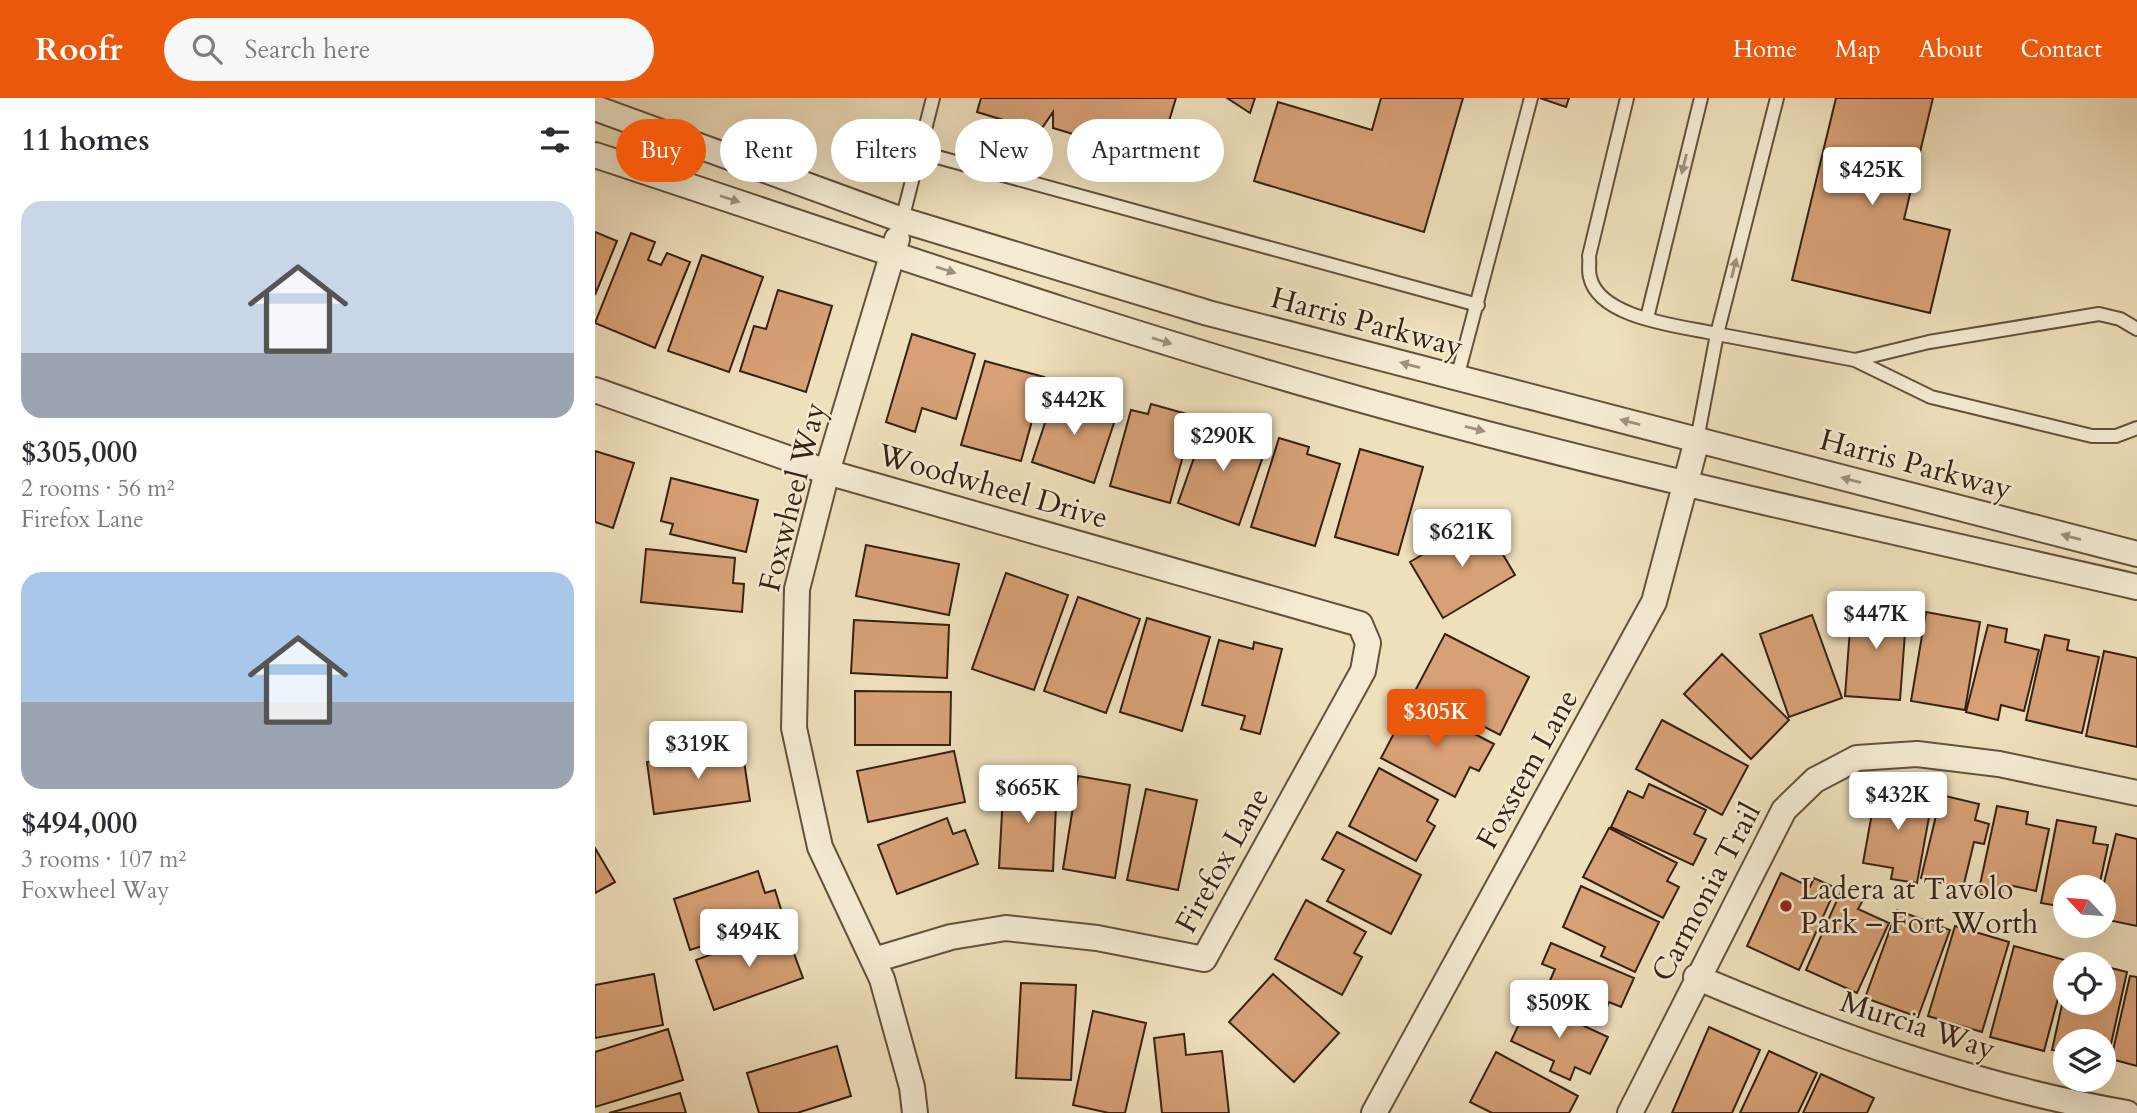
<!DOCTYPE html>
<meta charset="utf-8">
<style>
body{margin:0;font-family:Cardo,serif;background:#f7f7f7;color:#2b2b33;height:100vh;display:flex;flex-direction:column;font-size:26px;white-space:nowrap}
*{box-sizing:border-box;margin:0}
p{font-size:23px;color:#7c7c81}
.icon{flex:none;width:38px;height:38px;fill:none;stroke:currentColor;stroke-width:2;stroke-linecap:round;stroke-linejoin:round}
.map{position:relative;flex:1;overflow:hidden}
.sheet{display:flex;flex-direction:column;background:#fff;width:595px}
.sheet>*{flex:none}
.banner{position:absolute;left:21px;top:21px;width:665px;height:63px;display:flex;gap:14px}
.needle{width:46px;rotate:296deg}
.tools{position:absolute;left:1458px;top:777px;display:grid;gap:14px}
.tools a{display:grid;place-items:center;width:63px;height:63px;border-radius:50%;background:#fff;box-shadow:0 7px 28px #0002;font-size:35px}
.price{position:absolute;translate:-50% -60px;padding:0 16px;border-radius:7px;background:#fff;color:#222;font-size:23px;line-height:46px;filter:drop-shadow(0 2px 4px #0008)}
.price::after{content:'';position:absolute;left:50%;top:42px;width:21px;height:16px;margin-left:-10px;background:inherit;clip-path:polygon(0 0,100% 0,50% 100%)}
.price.selected{background:#ea580c;color:#fff}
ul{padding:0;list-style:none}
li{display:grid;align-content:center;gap:14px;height:371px;padding:0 21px}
li span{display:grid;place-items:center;height:217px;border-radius:21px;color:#555}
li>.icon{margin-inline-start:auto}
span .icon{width:126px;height:126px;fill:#fffc;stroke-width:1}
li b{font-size:30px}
h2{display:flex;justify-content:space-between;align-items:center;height:84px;padding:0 21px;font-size:30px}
.chip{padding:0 24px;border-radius:32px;background:#fff;box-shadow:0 7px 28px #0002;font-size:24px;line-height:63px}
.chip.selected{background:#ea580c;color:#fff}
header{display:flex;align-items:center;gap:42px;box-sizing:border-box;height:98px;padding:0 35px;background:#ea580c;color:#fff}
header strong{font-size:33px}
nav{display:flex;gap:38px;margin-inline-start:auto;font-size:24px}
.search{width:490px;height:63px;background:#f7f7f7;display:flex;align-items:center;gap:18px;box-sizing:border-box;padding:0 24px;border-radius:38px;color:#7c7c81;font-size:26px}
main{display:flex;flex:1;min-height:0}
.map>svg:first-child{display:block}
</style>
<header>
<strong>Roofr</strong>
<div class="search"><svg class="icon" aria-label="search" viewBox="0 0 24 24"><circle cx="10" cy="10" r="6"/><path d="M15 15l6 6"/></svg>Search here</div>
<nav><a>Home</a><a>Map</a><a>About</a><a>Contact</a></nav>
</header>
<main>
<section class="sheet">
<h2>11 homes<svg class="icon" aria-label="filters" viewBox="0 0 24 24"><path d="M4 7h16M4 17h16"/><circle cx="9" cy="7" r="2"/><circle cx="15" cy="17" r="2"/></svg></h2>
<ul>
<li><span style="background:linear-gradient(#c9d6e8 70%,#9aa5b1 0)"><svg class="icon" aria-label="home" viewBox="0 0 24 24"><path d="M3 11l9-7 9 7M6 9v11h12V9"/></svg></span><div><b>$305,000</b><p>2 rooms · 56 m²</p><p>Firefox Lane</p></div></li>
<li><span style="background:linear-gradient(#a9c7e8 60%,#9aa5b1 0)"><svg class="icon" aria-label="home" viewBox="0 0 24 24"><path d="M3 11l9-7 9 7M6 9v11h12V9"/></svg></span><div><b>$494,000</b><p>3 rooms · 107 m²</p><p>Foxwheel Way</p></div></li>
</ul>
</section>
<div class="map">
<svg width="1542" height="1015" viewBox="0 0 1542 1015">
<rect width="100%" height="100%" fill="#efe0bc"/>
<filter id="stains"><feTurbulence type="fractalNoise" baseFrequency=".00286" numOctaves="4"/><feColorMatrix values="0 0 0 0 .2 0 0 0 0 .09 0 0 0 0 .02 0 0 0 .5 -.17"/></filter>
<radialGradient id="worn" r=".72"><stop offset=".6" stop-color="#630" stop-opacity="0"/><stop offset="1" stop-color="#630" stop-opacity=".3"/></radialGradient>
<!-- building -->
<path fill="#d7a076" stroke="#362113" stroke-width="2" d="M386 0H581L563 59H583V68L458 30V14L445 33 382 14Z
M632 0H660L655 15Z
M786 0H868L829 134 659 83 683 4 777 32Z
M945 0H974L971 9Z
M1241 0H1338L1309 121 1355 132 1335 215 1197 182Z
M0 134 22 143 0 197Z
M36 135 60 144 53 162 66 167 72 155 95 164 60 250 0 225Z
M107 157 168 179 134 274 73 253Z
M183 192 237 208 211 294 145 273 159 228 171 231Z
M317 236 380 256 361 321 327 310 320 334 291 324Z
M390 263 449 279 426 363 366 347Z
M461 292 499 305 497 311 521 319 499 385 437 364Z
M556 306 599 318 575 405 515 388 536 312 553 316Z
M612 323 673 344 644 427 583 405Z
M684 340 714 349 712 356 745 366 720 448 656 429Z
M765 351 828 369 803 457 740 439Z
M0 353 39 365 18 430 0 424Z
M76 380 163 402 151 454 75 436 78 426 66 423Z
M887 421 920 477 848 520 815 464Z
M271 447 364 466 354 517 261 498Z
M51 451 140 460 138 485 149 486 147 514 46 504Z
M411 475 473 497 439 592 377 571Z
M483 499 545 521 511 615 449 593Z
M1257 504 1312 508 1305 602 1250 598Z
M1331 514 1385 524 1370 612 1316 603Z
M1217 517 1247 600 1194 619 1165 536Z
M552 520 615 539 587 633 525 614Z
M259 522 354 527 352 580 256 575Z
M1393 527 1412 531 1410 544 1444 552 1429 613 1406 607 1403 622 1371 614Z
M850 536 934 579 905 637 820 593Z
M1450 537 1474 542 1472 552 1504 559 1487 635 1431 622Z
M624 542 658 551 659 544 687 551 665 636 646 631 650 618 607 607Z
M1509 553 1542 560V649L1491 638Z
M1127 556 1194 622 1156 661 1089 596Z
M260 593 356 594 355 647H260Z
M816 603 899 646 884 673 875 669 860 699 786 660Z
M1067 622 1153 668 1127 717 1041 671Z
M147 650 155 703 59 716 52 664Z
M359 653 370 704 273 724 262 673Z
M784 670 843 702 832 723 840 728 821 763 754 728Z
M409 678 437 679V686L462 687 458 773 404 770Z
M483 678 535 687 520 780 468 771Z
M1054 686 1111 712 1099 736 1111 741 1098 767 1016 729 1033 693 1048 700Z
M1282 687 1338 697 1322 785 1296 781 1298 770 1268 765Z
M551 691 602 702 583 792 532 782Z
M1346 697 1384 706 1380 722 1394 726 1389 746 1379 744 1368 790 1326 780Z
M1402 708 1433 714 1431 726 1454 731 1441 793 1409 786 1406 801 1383 796Z
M352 720 358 736 370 732 383 766 302 796 283 747Z
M1462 722 1501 729 1498 745 1513 747 1504 789H1470V809L1446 805Z
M1014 730 1082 765 1072 783 1084 789 1068 820 988 779Z
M742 734 826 777 796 836 732 803 749 772 727 761Z
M1521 736 1542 741V828L1508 821V789Z
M0 750 20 784 0 795Z
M163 773 170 795 180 792 189 821 95 852 79 801Z
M1186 775 1215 789 1219 780 1241 790 1204 872 1152 848Z
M986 788 1064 824 1040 874 1006 858 1010 849 968 829Z
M1246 793 1268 802 1263 811 1294 825 1262 895 1211 872Z
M711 802 771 834 759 855 767 859 747 897 680 861Z
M1302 812 1355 832 1323 919 1270 900Z
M1360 828 1414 844 1387 934 1333 918Z
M189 829 208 880 119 912 101 862Z
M956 845 1039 880 1026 909 1014 904 1005 926 947 901 960 871 947 866Z
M1419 848 1473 863 1449 953 1395 939Z
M1508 868 1532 874 1512 964 1508 963V943H1470V954L1457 952 1470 893V905H1508Z
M59 876 68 927 0 940V887Z
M678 876 744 935 699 984 634 924Z
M1535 878 1542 879V968L1516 961Z
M426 885 481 887 476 982 421 980Z
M935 903 1013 939 995 976 980 969 975 982 955 973 959 963 916 943Z
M498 913 551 925 530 1015H514L478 1007Z
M1114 929 1165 952 1137 1015H1077Z
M73 931 88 982 0 1009V954Z
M589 936 591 957 627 953 634 1015H567L559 940Z
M242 948 256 998 202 1015H164L152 975Z
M1174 953 1222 975 1203 1015H1145Z
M901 954 983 998 974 1015H897L875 1004Z
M1226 976 1279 1000 1272 1015H1208Z
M85 995 91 1015H14Z"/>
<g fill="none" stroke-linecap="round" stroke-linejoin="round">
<defs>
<path id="lane" d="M1032 0 994 158C995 164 993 173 995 179 1004 221 1087 228 1122 236L1182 0
M324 54 883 207
M307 122 338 0
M1052 220 1106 0
M1260 262 1334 244 1504 216 1525 221 1542 231
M862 280 936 0
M1102 342 1122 236 1260 262 1336 299 1497 338H1521L1542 330"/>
<path id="street" d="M0 10 307 122 613 215 1542 456
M0 57C255 141 509 230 767 302 1023 374 1283 430 1542 489
M302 141 232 374 202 491 199 630 225 749 287 881 317 989 320 1015
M0 292 232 374 765 526 773 545 768 573 609 861 502 840 411 830 356 839 279 862
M1101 879C1240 938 1383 989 1532 1015
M779 1015 1059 504 1102 342
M1035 1015 1189 712 1220 682 1262 660 1322 656 1404 666 1542 695"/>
</defs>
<!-- lane casing -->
<use href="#lane" stroke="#64513d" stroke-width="16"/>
<!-- street casing -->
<use href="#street" stroke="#64513d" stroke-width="28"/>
<!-- lane -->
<use href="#lane" stroke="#f5ebd3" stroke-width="12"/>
<!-- street -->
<use href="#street" stroke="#f5ebd3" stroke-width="24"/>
</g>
<!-- one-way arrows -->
<defs><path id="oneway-solid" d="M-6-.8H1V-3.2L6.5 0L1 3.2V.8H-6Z" transform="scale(1.75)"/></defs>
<g fill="#9f907d">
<use href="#oneway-solid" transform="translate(1089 66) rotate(104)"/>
<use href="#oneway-solid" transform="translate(135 101) rotate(18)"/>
<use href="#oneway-solid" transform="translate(1139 170) rotate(-76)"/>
<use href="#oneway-solid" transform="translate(351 172) rotate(18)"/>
<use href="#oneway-solid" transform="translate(567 243) rotate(17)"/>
<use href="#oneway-solid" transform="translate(815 267) rotate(-165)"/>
<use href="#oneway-solid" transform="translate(1035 324) rotate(-166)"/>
<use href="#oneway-solid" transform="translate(880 331) rotate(14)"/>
<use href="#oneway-solid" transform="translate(1256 382) rotate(-165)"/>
<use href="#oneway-solid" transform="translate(1476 439) rotate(-165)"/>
</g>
<!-- markers -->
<circle fill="#8f2418" stroke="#f5ebd3" stroke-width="2.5" cx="1191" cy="808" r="7"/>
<g text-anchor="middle" stroke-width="5" stroke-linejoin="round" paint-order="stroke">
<!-- street labels -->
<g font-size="30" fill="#362113" stroke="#f5ebd3">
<text transform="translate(772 224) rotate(15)" y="10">Harris Parkway</text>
<text transform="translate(1321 366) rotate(15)" y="10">Harris Parkway</text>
<text transform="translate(398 388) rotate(16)" y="10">Woodwheel Drive</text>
<text transform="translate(197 399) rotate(-76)" y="10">Foxwheel Way</text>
<text transform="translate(932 671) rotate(-61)" y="10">Foxstem Lane</text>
<text transform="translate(627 762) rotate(-61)" y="10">Firefox Lane</text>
<text transform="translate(1111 794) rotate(-62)" y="10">Carmonia Trail</text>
<text transform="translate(1323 927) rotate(18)" y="10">Murcia Way</text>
</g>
<!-- poi labels -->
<g font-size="30" fill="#362113" stroke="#f5ebd3" text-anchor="start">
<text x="1205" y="801">Ladera at Tavolo<tspan x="1205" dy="34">Park – Fort Worth</tspan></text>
</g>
</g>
<rect width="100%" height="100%" filter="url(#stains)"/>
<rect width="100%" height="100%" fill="url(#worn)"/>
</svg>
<div class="tools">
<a><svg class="needle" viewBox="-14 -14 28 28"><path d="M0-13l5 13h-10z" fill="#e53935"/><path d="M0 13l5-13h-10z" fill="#7c7c81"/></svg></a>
<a><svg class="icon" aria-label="locate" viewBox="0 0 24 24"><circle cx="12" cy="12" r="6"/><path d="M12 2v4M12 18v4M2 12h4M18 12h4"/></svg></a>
<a><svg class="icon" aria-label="layers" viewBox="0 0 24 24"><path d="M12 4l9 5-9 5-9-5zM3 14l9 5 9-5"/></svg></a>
</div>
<b class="price" style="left:1277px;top:109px">$425K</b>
<b class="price" style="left:479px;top:339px">$442K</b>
<b class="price" style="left:628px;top:375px">$290K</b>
<b class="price" style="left:867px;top:471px">$621K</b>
<b class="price" style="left:1281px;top:553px">$447K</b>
<b class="price selected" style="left:841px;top:651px">$305K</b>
<b class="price" style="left:103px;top:683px">$319K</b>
<b class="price" style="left:433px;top:727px">$665K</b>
<b class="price" style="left:1303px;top:734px">$432K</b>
<b class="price" style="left:154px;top:871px">$494K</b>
<b class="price" style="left:964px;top:942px">$509K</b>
<div class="banner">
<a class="chip selected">Buy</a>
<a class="chip">Rent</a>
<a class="chip">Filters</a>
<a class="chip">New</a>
<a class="chip">Apartment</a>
</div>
</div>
</main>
